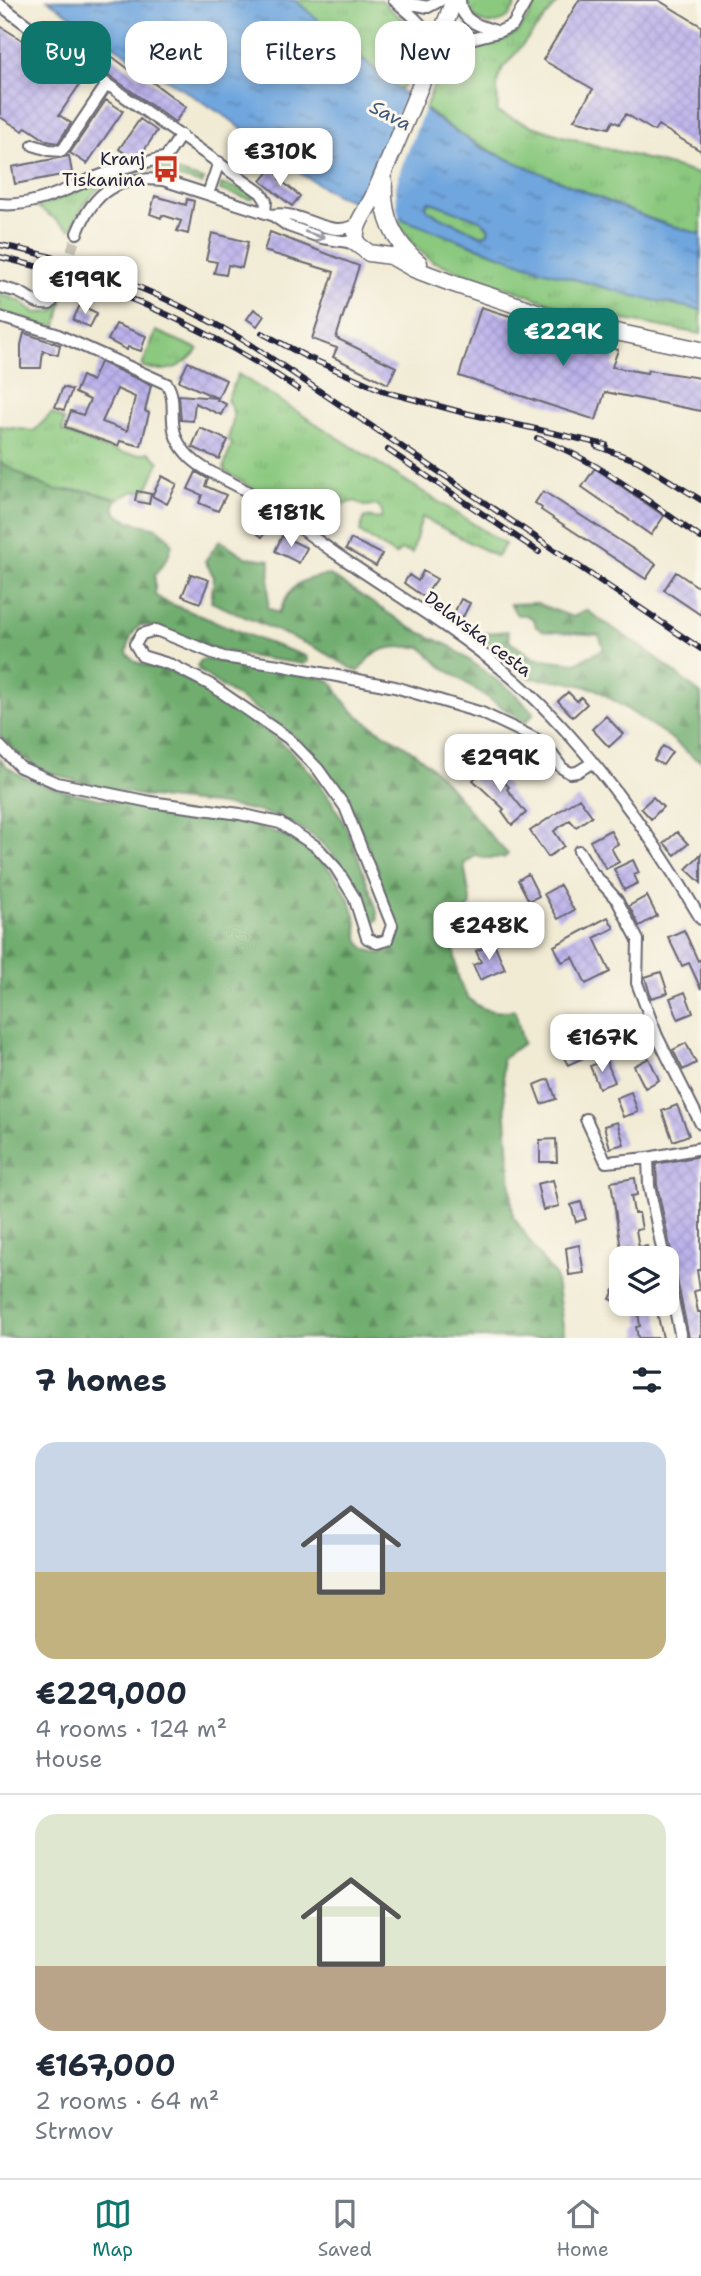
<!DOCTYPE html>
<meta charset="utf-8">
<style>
body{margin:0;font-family:"Shantell Sans",sans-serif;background:#f6f6f7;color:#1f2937;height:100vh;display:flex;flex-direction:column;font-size:26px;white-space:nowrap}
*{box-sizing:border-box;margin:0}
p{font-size:23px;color:#747a83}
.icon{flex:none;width:38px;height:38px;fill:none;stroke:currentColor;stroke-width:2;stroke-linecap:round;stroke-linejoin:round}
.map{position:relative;height:1338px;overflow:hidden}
.details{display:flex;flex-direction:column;background:#fff;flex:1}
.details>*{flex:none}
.banner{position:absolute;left:21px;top:21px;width:660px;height:63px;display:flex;gap:14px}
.tools{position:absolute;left:609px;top:1246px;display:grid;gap:14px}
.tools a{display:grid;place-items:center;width:70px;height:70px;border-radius:14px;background:#fff;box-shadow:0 4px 10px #0003;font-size:35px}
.price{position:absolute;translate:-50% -60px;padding:0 16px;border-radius:14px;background:#fff;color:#222;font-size:23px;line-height:46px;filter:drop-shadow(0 2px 4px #0008)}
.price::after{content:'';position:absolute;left:50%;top:42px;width:21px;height:16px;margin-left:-10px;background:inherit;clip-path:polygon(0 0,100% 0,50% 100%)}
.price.selected{background:#0f766e;color:#fff}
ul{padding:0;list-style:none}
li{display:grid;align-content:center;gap:14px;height:371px;padding:0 35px}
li+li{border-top:2px solid #e0e1e3}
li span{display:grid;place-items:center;height:217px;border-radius:21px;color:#555}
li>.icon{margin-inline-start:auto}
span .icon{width:126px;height:126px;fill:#fffc;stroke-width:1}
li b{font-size:30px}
h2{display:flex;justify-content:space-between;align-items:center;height:84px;padding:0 35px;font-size:30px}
.pill{padding:0 24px;border-radius:21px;background:#fff;box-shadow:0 4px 10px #0003;font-size:24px;line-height:63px}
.pill.selected{background:#0f766e;color:#fff}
.tabs{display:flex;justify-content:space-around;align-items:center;height:98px;border-top:2px solid #e0e1e3;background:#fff;font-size:19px;color:#747a83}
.tabs a{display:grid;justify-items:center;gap:4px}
.tabs .selected{color:#0f766e}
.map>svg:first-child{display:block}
</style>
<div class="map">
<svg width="701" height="1338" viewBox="0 0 701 1338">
<defs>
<pattern id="grass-tufts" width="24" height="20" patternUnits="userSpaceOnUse" patternTransform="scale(1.75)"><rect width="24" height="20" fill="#8bc97f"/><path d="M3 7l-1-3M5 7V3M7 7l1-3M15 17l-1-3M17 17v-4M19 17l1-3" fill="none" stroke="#78ac6f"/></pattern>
<pattern id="forest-firs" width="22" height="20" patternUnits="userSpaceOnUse" patternTransform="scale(1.75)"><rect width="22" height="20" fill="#70ad6e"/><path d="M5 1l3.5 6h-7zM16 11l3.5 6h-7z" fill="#5c8c5c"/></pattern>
<pattern id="water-ripples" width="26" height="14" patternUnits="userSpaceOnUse" patternTransform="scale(1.75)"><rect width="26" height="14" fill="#70a6de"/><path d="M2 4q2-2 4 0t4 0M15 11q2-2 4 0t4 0" fill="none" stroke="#5c87b5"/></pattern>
<pattern id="building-cross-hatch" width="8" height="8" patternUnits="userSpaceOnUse" patternTransform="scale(1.75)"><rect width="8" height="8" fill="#bcb2eb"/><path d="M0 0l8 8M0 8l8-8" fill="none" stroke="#a199ca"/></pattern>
</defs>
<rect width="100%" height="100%" fill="#fbf7ec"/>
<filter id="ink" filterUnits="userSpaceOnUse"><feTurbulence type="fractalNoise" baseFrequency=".0143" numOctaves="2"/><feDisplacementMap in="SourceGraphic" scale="14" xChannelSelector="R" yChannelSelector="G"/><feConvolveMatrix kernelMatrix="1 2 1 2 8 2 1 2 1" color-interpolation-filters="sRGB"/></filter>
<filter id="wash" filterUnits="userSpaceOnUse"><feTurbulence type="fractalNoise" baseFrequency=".00686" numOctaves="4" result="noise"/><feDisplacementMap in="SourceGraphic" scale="28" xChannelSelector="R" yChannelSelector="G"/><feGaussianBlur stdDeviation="1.57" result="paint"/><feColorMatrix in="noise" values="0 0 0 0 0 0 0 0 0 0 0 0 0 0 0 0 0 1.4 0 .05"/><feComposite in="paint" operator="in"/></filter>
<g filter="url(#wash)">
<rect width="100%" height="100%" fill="#f1ebd4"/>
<!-- grass -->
<path fill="url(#grass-tufts)" stroke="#56765d" stroke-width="2" d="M295 0H382C400 27 436 22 417 63 411 75 411 82 399 89L328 31Z
M468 0H517C515 7 511 15 505 19 489 30 467 19 468 0Z
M536 0H560L503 68C492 87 500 94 497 112 563 141 633 153 701 175V234C659 224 620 207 580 190 525 167 471 147 425 108L434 85 441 61 444 63 451 53C495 38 517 52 536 0Z
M152 165 150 171C109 173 86 192 71 230L36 206 54 201 117 174Z
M156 166 204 180 202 184 155 171Z
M221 184 253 193 254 197 250 199 220 190Z
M428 201 480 220 489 229 488 233 481 236 428 211 426 207Z
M396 215C494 257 596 289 701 310V334L570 310 432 261C416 248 402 235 396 215Z
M0 294 20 301 36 313 53 312 63 300 56 329 0 313Z
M156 331 198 349C183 369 165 375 142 366Z
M238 374 505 544 497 557 422 517 412 553 401 550 395 555 360 532 364 517 381 519 382 511 377 505 364 506 355 501 334 507 320 498 315 508 307 514 298 513 295 515 225 471 224 466 232 444 228 439C232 424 238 413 227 400Z
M52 413 64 420 62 431C85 440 126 461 149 452L159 462 147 490 132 492 117 499 88 491 55 490 33 481 0 462V426L34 431Z"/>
<!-- forest -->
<path fill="url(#forest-firs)" stroke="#496854" stroke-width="2" d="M0 462 33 481 55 490 88 491 117 499 114 505 116 513C139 532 158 517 172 544L168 557 155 575V595L164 601 263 641 306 656 308 661 304 664C274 659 242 657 213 648 188 641 167 627 141 625 131 632 129 641 127 653 138 668 154 666 170 671 181 675 192 683 203 689 258 719 312 761 341 818 356 846 365 878 376 907L378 920 371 924C359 894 346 865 321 843 273 800 204 806 144 796 128 793 113 789 97 786 59 778 25 767 0 736Z
M220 540 246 557 270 560 268 608 279 613C291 585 299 578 330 575L411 628 450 646 513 692 534 713 525 723 441 666 421 647C389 647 378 644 358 672L316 648 211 602 214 577 205 561Z
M535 603 573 617 586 610 649 652 701 694V761L694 758 668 736 596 689 567 682 530 678 486 640 487 633 508 631 510 642 534 658 576 663 604 649 599 635 544 631 536 627 534 619 526 615H517L510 604Z
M206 659 306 676C342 678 330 688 350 708 370 729 399 739 421 758 454 786 477 824 508 854L504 858H483L476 855 464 864 471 905 453 925C455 955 452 1000 488 1010 496 1013 507 1011 515 1010L523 1043 502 1059 513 1216 543 1261 555 1275 565 1338H0V759C27 801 212 812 266 829 286 835 318 855 332 872 342 883 353 905 356 920 358 930 355 941 366 949 369 951 377 952 381 954L392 948 397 933C375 867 357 793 303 744 272 716 232 696 199 670L197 666 201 660Z"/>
<!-- water -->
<path fill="url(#water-ripples)" stroke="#49648c" stroke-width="2" fill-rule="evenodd" d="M48 0H295L381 75 442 123 482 148 657 222 701 234V310L638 297 538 269 336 195 282 162 231 120 114 46ZM428 201 480 220 489 228 488 233 481 236 428 211 426 207Z"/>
<!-- pier -->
<path fill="#f1ebd4" d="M407 91 426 105 400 171 396 187 397 208 400 221 361 207Z"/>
<g id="blocks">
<!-- building -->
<path fill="url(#building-cross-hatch)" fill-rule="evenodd" d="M579 0H658L701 26V151L658 125 654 131 626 114 619 124 613 121 609 128 574 120 593 89 543 60Z
M0 26 69 70 68 72 82 81 59 115 71 123 58 143 47 141 26 127 23 131 0 117Z
M110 55 138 76 140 73 186 107 175 122 100 69Z
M106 100 123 111 87 164 70 153Z
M140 119 157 131 141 155 131 158 119 149Z
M69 156 72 173 15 184 12 167Z
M271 169 281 177 279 179 300 196 292 206 261 181Z
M155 196 186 205 187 199 194 201 188 234 177 231 181 221 162 215 161 218 150 214Z
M270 232 359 266 336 338 396 367 388 384 333 357 337 348 312 339 334 272 264 251Z
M212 233 248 242 242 268 228 265 226 275 214 273 217 262 206 260Z
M80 305 97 313 90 327 73 320Z
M481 307 618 350 612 367 647 373 648 370 701 378V411L605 392 596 420 459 376Z
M254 309 264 316 257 326 247 319Z
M116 324 146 336 141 351 128 347 127 350 108 340Z
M24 333 60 345 58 355 43 351 41 368H21V345Z
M100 362 151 385 145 411 149 413 141 446 120 441 118 446 65 427 71 411 83 415 90 400 75 393 82 376 92 381ZM117 389 135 397 127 431 102 422Z
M188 362 226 380 217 400 226 404 221 415 195 403 193 421 181 420 179 395 217 398 179 381Z
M63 387 72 390 64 410 55 407Z
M200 428 228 440 219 459 192 447Z
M595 468 664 516 651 535 582 487Z
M196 472 208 479 205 486 226 495 218 511 199 503 202 495 188 489Z
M162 476 177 484 167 504 152 496Z
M137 491 151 494 149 504 135 501Z
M543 491 656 564 646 579 541 510 542 508 535 503Z
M255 514 270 525 262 537 247 526Z
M282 536 307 548 299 563 275 551Z
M351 539 382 554 376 566 346 549Z
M423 571 437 579 424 597 404 583 409 575 418 581Z
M676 572 701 589V615L664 590Z
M191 574 209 580 200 603 182 596Z
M461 599 470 603 463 617 454 613Z
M568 692 577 701 581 697 587 704 573 717 558 701Z
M606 716 623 734 609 747 592 729Z
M460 740 472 751 463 760 451 748Z
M663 746 672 752 663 765 654 760Z
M487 766 509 787 507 789 526 813 512 825 502 811 504 809 473 780Z
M653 797 663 807 651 819 641 808Z
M579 798 592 816 576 827 570 820 554 831 564 846 548 857 530 831Z
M610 830 618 844 611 848 619 862 606 869 590 841Z
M677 832 688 844 675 855 664 843Z
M701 854V883L686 869Z
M633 860 639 873 634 875 638 883 624 890 614 869Z
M528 874 539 896 529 901 518 880Z
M560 885 574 910 558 919 544 894Z
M647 896 657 916 639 926 629 906Z
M608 917 614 928 594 938 610 972 586 984 573 957 562 962 554 946Z
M684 930 698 961 701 959V989L689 963 682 966 668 937Z
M494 943 505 969 480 980 473 965 481 962 476 951Z
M661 972 668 993 651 998 645 977Z
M685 992 693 1013 678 1019 670 998Z
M634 1016 645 1038 629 1046 619 1023Z
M568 1029 583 1058 568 1065 552 1037Z
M686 1043 696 1063 683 1070 673 1050Z
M649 1058 659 1080 645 1088 634 1066Z
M606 1060 615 1082 599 1088 590 1066Z
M549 1079 556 1099 541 1104 534 1085Z
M631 1092 638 1112 623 1117 616 1098Z
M677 1105 689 1135 673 1141 662 1111Z
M617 1122 624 1144 610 1148 604 1126Z
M556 1139 557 1162H540V1140Z
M701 1156V1270H697L700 1290 694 1291 698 1312H701V1338H689L675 1270 671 1265 672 1256 657 1185 656 1164Z
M635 1178 637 1195 631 1196 634 1213H639L642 1229 636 1230 639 1247 647 1246 649 1258H624L622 1248 621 1249 611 1182Z
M553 1180 559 1206 543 1210 537 1184Z
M581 1202 586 1219 576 1222 571 1205Z
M579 1245 584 1273 569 1275 566 1248Z
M614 1290 621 1293V1304L610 1299Z
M637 1304H655L663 1338H638L636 1327 640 1326Z"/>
</g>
</g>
<g filter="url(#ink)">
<use href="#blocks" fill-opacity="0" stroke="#6a6871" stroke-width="2"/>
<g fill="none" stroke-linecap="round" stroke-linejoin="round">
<!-- street-tunnel -->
<path stroke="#c8c3b5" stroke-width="10" stroke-dasharray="10 5" stroke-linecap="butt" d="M58 294 77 233"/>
<defs>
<path id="street" d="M394 0C416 19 427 25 434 54L451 44 498 32 513 25 527 0
M460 0C460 21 479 26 496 31
M401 2 428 7 441 0
M0 5 107 84 261 193 266 201 265 213
M33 145 49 150 62 151 107 84
M208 194 219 162
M0 204C40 208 77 182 113 171 131 165 149 162 166 157L181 135
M272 215C302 209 330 242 359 223
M77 233C94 191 118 175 163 180L272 215 288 226 322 238 348 242 360 248
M0 287C6 289 12 290 18 292 31 297 35 306 50 304L58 294
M0 317 56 334 167 384C180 405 163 427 186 453 201 471 229 480 248 492 278 510 306 533 335 553 391 592 452 627 504 671 579 733 652 835 701 919
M0 746 20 767 57 783 150 802 240 814 280 823 317 847 336 868 354 897 367 938 377 943 387 940 392 925 345 807 318 769 288 738 211 685 172 665 142 656 135 644 142 634 156 630 223 657 279 665 395 687 482 713 518 730 536 739 548 749 562 768 570 773 577 772 592 763
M579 851 591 871 617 900 638 940 637 983 657 1036 701 1124
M586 1119 606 1162 648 1158
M664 1258 649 1186 648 1158 701 1148
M667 1272 681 1338"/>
<path id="primary" d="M454 0C430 66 402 130 374 195 368 210 351 226 357 244L369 253 391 256 414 269 451 283 564 321 701 350
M384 182C382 216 393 241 419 263"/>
</defs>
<!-- street casing -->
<use href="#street" stroke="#6a6871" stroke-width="14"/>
<!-- primary casing -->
<use href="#primary" stroke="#6a6871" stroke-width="19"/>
<!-- street -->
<use href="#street" stroke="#fff" stroke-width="10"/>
<!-- primary -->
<use href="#primary" stroke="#fff" stroke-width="16"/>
<defs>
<path id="rail" d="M0 245C90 262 172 297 250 344L701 649
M0 257C107 282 207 327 298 389
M262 333 305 356 386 392 461 412 606 445
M537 438C594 458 650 503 701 538
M596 446 638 461 701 500
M388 450 539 552"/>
</defs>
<!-- rail casing -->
<use href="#rail" stroke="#22223b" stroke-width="6"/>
<!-- rail -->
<use href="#rail" stroke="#fbf7ec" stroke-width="3.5" stroke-dasharray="10" stroke-linecap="butt"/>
</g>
<!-- one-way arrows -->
<defs><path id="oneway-shaft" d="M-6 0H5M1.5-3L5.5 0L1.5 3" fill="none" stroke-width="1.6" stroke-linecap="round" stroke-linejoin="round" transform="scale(1.75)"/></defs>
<use stroke="#9c9ca7" href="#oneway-shaft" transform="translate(315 235) rotate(19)"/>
</g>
<!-- icons -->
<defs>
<symbol id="bus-bare" viewBox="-9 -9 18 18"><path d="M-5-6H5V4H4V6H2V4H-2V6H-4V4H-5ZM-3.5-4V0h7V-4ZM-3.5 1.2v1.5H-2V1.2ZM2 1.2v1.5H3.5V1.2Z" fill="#c8321e" stroke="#fbf7ec" stroke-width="2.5" paint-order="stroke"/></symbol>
</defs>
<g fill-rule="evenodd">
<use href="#bus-bare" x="147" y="150" width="38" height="38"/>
</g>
<g text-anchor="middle" stroke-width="6" stroke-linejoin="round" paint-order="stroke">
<!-- poi labels -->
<g font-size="18" fill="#22223b" stroke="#fbf7ec" text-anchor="end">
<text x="145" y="165">Kranj<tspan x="145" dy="21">Tiskanina</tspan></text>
</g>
<!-- street labels -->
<g font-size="18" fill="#22223b" stroke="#fbf7ec">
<text transform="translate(478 634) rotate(37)" y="6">Delavska cesta</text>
</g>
<!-- water labels -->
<g font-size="19" font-style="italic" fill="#41577c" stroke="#fbf7ec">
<text transform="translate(391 115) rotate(28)" y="7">Sava</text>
</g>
</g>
</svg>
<div class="tools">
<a><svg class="icon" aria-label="layers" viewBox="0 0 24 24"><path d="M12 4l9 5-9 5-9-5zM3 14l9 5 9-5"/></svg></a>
</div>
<b class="price" style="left:280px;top:188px">€310K</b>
<b class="price" style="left:85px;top:316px">€199K</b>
<b class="price selected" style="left:563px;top:368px">€229K</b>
<b class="price" style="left:291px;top:549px">€181K</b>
<b class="price" style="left:500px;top:794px">€299K</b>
<b class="price" style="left:489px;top:962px">€248K</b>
<b class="price" style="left:602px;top:1074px">€167K</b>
<div class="banner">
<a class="pill selected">Buy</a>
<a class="pill">Rent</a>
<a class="pill">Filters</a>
<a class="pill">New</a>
</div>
</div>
<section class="details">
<h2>7 homes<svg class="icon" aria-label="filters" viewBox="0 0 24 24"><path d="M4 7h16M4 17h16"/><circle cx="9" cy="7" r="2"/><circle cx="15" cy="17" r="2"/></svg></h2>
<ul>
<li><span style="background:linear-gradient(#c9d6e8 60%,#c2b280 0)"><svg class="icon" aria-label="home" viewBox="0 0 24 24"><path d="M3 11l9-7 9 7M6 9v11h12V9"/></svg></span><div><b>€229,000</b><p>4 rooms · 124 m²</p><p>House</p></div></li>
<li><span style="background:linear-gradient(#dfe7d0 70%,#b9a48a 0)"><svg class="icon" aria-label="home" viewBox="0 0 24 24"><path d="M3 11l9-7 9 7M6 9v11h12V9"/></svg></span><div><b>€167,000</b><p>2 rooms · 64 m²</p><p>Strmov</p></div></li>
</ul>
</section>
<nav class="tabs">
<a class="selected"><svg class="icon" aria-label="map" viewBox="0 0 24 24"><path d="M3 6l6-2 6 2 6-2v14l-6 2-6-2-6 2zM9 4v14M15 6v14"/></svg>Map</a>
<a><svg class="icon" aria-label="saved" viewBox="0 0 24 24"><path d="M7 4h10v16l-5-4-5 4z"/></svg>Saved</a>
<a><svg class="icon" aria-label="home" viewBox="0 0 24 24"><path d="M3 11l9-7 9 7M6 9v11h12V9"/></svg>Home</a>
</nav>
